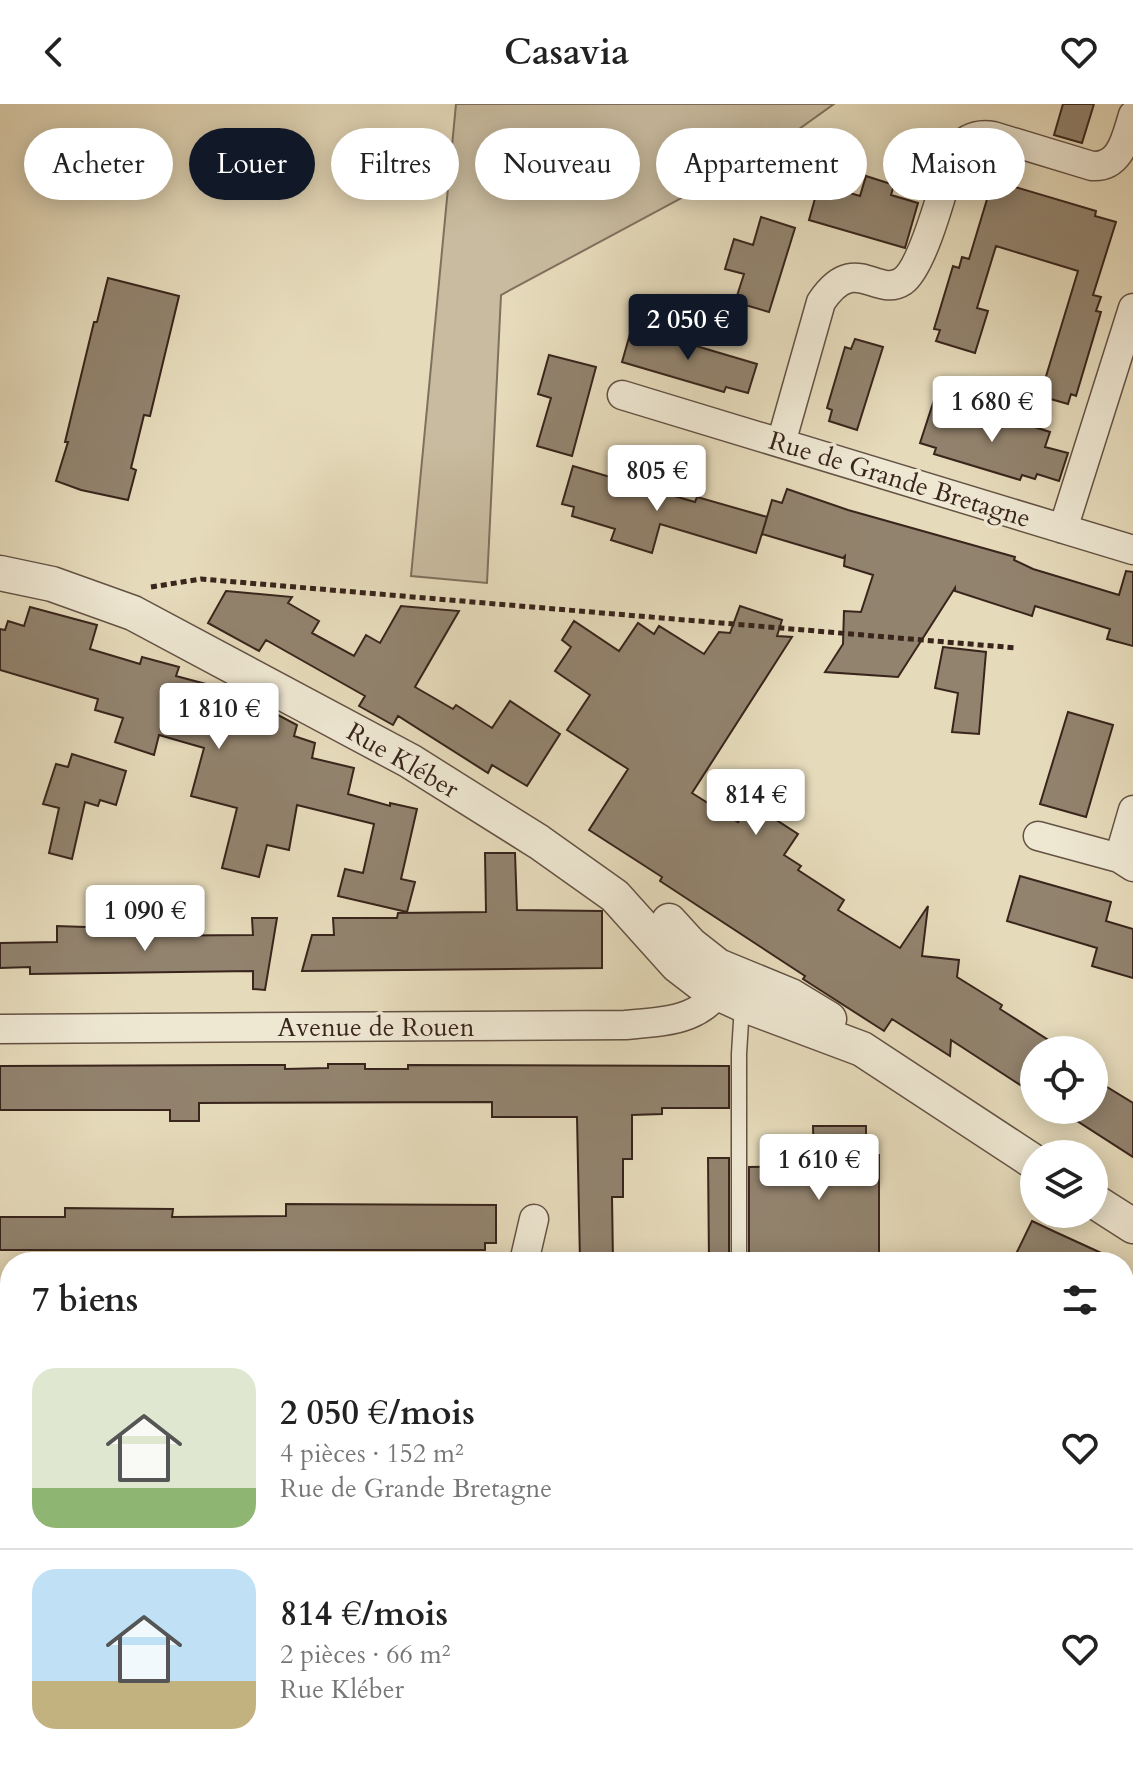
<!DOCTYPE html>
<html lang="fr">
<meta charset="utf-8">
<style>
body{margin:0;font-family:Cardo,serif;background:#f6f6f6;color:#222;height:100vh;display:flex;flex-direction:column;font-size:30px;white-space:nowrap}
*{box-sizing:border-box;margin:0}
p{font-size:26px;color:#767676}
.icon{flex:none;width:44px;height:44px;fill:none;stroke:currentColor;stroke-width:2;stroke-linecap:round;stroke-linejoin:round}
.map{position:relative;flex:1;overflow:hidden}
.details{position:absolute;left:0px;top:1148px;width:1134px;height:514px;display:flex;flex-direction:column;background:#fff;border-radius:32px 32px 0 0;box-shadow:0 4px 20px #0003}
.details>*{flex:none}
.hud{position:absolute;left:24px;top:24px;width:1086px;height:72px;display:flex;gap:16px}
.tools{position:absolute;left:1020px;top:932px;display:grid;gap:16px}
.tools a{display:grid;place-items:center;width:88px;height:88px;border-radius:50%;background:#fff;box-shadow:0 4px 20px #0003;font-size:40px}
.price{position:absolute;translate:-50% -68px;padding:0 18px;border-radius:8px;background:#fff;color:#222;font-size:26px;line-height:52px;filter:drop-shadow(0 2px 4px #0008)}
.price::after{content:'';position:absolute;left:50%;top:48px;width:24px;height:18px;margin-left:-12px;background:inherit;clip-path:polygon(0 0,100% 0,50% 100%)}
.price.active{background:#111827;color:#fff}
ul{padding:0;list-style:none}
li{display:flex;align-items:center;gap:24px;height:200px;padding:0 32px}
li+li{border-top:2px solid #e0e0e0}
li span{display:grid;place-items:center;flex:none;width:224px;height:160px;border-radius:24px;color:#555}
li>.icon{margin-inline-start:auto}
span .icon{width:96px;height:96px;fill:#fffc;stroke-width:1}
li b{font-size:34px}
h2{display:flex;justify-content:space-between;align-items:center;height:96px;padding:0 32px;font-size:34px}
.tag{padding:0 28px;border-radius:36px;background:#fff;box-shadow:0 4px 20px #0003;font-size:28px;line-height:72px}
.tag.active{background:#111827;color:#fff}
header{display:flex;justify-content:space-between;align-items:center;height:104px;padding:0 32px;background:#fff;font-size:36px;font-weight:600}
.map>svg:first-child{display:block}
</style>
<header><svg class="icon" aria-label="back" viewBox="0 0 24 24"><path d="M15 5l-7 7 7 7"/></svg>Casavia<svg class="icon" aria-label="heart" viewBox="0 0 24 24"><path d="M12 20l-8-8c-3-5 5-10 8-4 3-6 11-1 8 4z"/></svg></header>
<div class="map">
<svg width="1133" height="1661" viewBox="0 0 1133 1661">
<rect width="100%" height="100%" fill="#e5daba"/>
<filter id="stains"><feTurbulence type="fractalNoise" baseFrequency=".0025" numOctaves="4"/><feColorMatrix values="0 0 0 0 .2 0 0 0 0 .09 0 0 0 0 .02 0 0 0 .5 -.17"/></filter>
<radialGradient id="worn" r=".72"><stop offset=".6" stop-color="#630" stop-opacity="0"/><stop offset="1" stop-color="#630" stop-opacity=".3"/></radialGradient>
<!-- green -->
<path fill="#c8bb9f" stroke="#80705e" stroke-width="2" d="M456 0H834L767 48 501 191 487 479 411 472Z
M1124 1458 1133 1462V1661H1021L1025 1652H1124Z
M210 1652H275V1661H210Z"/>
<!-- building -->
<path fill="#92836e" stroke="#39251c" stroke-width="2" d="M1063 0H1094L1082 39 1054 31Z
M866 72 894 81 891 91 918 99 905 144 809 116 819 80 860 92Z
M1005 80 1096 107 1095 112 1116 118 1093 191 1101 193 1096 207 1101 208 1076 292 1071 290 1068 300 1040 292 1078 167 996 142 977 204 988 207 975 249 936 237 940 226 934 225 953 162 959 164 962 153 969 155 991 82 1003 86Z
M761 113 795 124 769 208 735 198 744 170 725 165 734 135 753 141Z
M108 174 179 192 150 312 144 311 131 364 136 366 128 396 81 386 56 377 68 338H65L94 218H97Z
M632 223 757 260 748 289 726 283 724 288 622 258Z
M855 235 883 243 857 326 829 317 832 306 827 304 845 243 851 245Z
M549 251 596 263 572 352 537 342 551 294 538 290Z
M934 296 1021 323 1022 319 1050 328 1045 343 1068 349 1059 377 1037 370 1035 375 1022 371 1020 376 934 350 936 344 920 339Z
M573 362 681 394 695 398 697 393 767 413 756 449 660 420 652 449 611 436 615 425 572 412 574 403 562 400Z
M787 385 848 406 1015 453 1014 456 1033 465 1119 491 1126 467 1133 468V542L1107 535 1110 525 1035 502 1032 512 955 487V484L898 573 825 568 843 540 844 507 861 508 873 471 844 462 845 452 843 454 762 430 772 396 782 399Z
M226 487 292 493 288 499 319 517 312 529 354 552 366 531 380 539 401 502 459 507 415 583 453 605 456 601 492 624 510 597 560 630 527 682 492 661 488 669 398 612 393 621 359 602 365 592 266 536 259 547 208 519Z
M740 502 782 516 777 532 792 533 692 689 738 718 750 699 798 730 784 751 801 762 798 766 844 796 838 806 900 844 928 802 922 852 959 856 957 873 1002 901 1000 905 1064 946H1034V990L951 936 950 952 892 915 884 927 803 875 805 872 660 777 662 773 589 726 628 665 567 626 590 591 555 567 571 543 562 536 574 517 619 547 638 519 654 530 659 522 704 550 719 528 730 529Z
M30 503 97 521 90 545 140 560 142 553 179 563 176 572 221 584 218 594 262 607 263 603 297 621 294 632 315 639 312 654 354 664 348 690 390 702V699L417 705 401 775 415 778 407 808 338 792 345 765 363 769 374 720 297 701 289 746 267 741 259 773 222 764 237 704 191 692 204 644 159 631 154 651 115 638 123 614 95 606 98 595 0 566V525L5 526 8 517 24 522Z
M943 543 986 548 979 630 952 628 958 589 935 584Z
M1068 608 1113 621 1086 713 1040 700Z
M72 650 126 667 116 701 100 696 98 702 85 698 72 755 49 749 59 704 43 700 56 660 68 663Z
M485 749H515L517 806 602 807V864L302 867 312 831H334L333 814H397L398 809 486 808Z
M1020 772 1111 798 1106 817 1133 825V874L1092 862 1097 844 1007 817Z
M252 814H277L265 886 253 885V867L30 870V863L0 864V839L57 838V822L115 824V832L253 831Z
M328 960H365V965H408V961L729 962V1004H662V1010L632 1011V1055H623V1093H612L613 1158H580L577 1013H492V998L199 999V1017H170V1006H0V962L285 961V965L328 964Z
M1094 975 1133 999V1053L1060 1006H1094Z
M813 1022H866V1051H879V1158H827V1152L749 1153V1063L814 1062Z
M708 1054H729V1158H709Z
M286 1100 496 1101V1139H485V1146H0V1113H65V1104L173 1105 172 1113 286 1112Z
M1032 1117 1051 1126 1121 1158H1034L1016 1150Z"/>
<g fill="none" stroke-linecap="round" stroke-linejoin="round">
<defs>
<path id="service" d="M739 1158V950L742 901"/>
<path id="minor" d="M622 291 1133 446
M781 339 821 198C855 147 876 195 903 177 924 162 945 77 954 49 964 35 975 29 993 32L1092 62C1121 64 1126 33 1133 11
M1063 425 1133 204
M1038 732 1119 754 1133 763
M1119 754 1133 706
M0 925 625 921C670 917 705 917 729 873
M524 1158 534 1115
M0 1196H10
M1124 1388 1133 1369
M0 1478H10
M849 1652 869 1661
M531 1661 566 1652
M997 1661 1001 1652"/>
<path id="tertiary" d="M0 469 52 480 133 509 410 657 539 738 615 792 677 861 707 884 742 900 862 945 1034 1058
M669 817 690 840 718 862 791 892 829 915
M1094 1097 1133 1122"/>
</defs>
<!-- service casing -->
<use href="#service" stroke="#645244" stroke-width="17"/>
<!-- minor casing -->
<use href="#minor" stroke="#645244" stroke-width="31"/>
<!-- tertiary casing -->
<use href="#tertiary" stroke="#645244" stroke-width="37"/>
<!-- path -->
<path stroke="#39251c" stroke-width="5" stroke-dasharray="6 4" stroke-linecap="butt" d="M151 483 201 475 1017 544
M255 1652V1661
M1073 1652 1085 1661"/>
<!-- service -->
<use href="#service" stroke="#eee7d2" stroke-width="14"/>
<!-- minor -->
<use href="#minor" stroke="#eee7d2" stroke-width="28"/>
<!-- tertiary -->
<use href="#tertiary" stroke="#eee7d2" stroke-width="34"/>
</g>
<g text-anchor="middle" stroke-width="7" stroke-linejoin="round" paint-order="stroke">
<!-- street labels -->
<g font-size="26" fill="#39251c" stroke="#eee7d2">
<text transform="translate(900 375) rotate(17)" y="9">Rue de Grande Bretagne</text>
<text transform="translate(403 656) rotate(30)" y="9">Rue Kléber</text>
<text x="376" y="932">Avenue de Rouen</text>
</g>
</g>
<rect width="100%" height="100%" filter="url(#stains)"/>
<rect width="100%" height="100%" fill="url(#worn)"/>
</svg>
<div class="tools">
<a><svg class="icon" aria-label="locate" viewBox="0 0 24 24"><circle cx="12" cy="12" r="6"/><path d="M12 2v4M12 18v4M2 12h4M18 12h4"/></svg></a>
<a><svg class="icon" aria-label="layers" viewBox="0 0 24 24"><path d="M12 4l9 5-9 5-9-5zM3 14l9 5 9-5"/></svg></a>
</div>
<b class="price active" style="left:688px;top:258px">2 050 €</b>
<b class="price" style="left:992px;top:340px">1 680 €</b>
<b class="price" style="left:657px;top:409px">805 €</b>
<b class="price" style="left:219px;top:647px">1 810 €</b>
<b class="price" style="left:756px;top:733px">814 €</b>
<b class="price" style="left:145px;top:849px">1 090 €</b>
<b class="price" style="left:819px;top:1098px">1 610 €</b>
<div class="hud">
<a class="tag">Acheter</a>
<a class="tag active">Louer</a>
<a class="tag">Filtres</a>
<a class="tag">Nouveau</a>
<a class="tag">Appartement</a>
<a class="tag">Maison</a>
</div>
<section class="details">
<h2>7 biens<svg class="icon" aria-label="filters" viewBox="0 0 24 24"><path d="M4 7h16M4 17h16"/><circle cx="9" cy="7" r="2"/><circle cx="15" cy="17" r="2"/></svg></h2>
<ul>
<li><span style="background:linear-gradient(#dfe7d0 75%,#8fb573 0)"><svg class="icon" aria-label="home" viewBox="0 0 24 24"><path d="M3 11l9-7 9 7M6 9v11h12V9"/></svg></span><div><b>2 050 €/mois</b><p>4 pièces · 152 m²</p><p>Rue de Grande Bretagne</p></div><svg class="icon" aria-label="heart" viewBox="0 0 24 24"><path d="M12 20l-8-8c-3-5 5-10 8-4 3-6 11-1 8 4z"/></svg></li>
<li><span style="background:linear-gradient(#bfe0f5 70%,#c2b280 0)"><svg class="icon" aria-label="home" viewBox="0 0 24 24"><path d="M3 11l9-7 9 7M6 9v11h12V9"/></svg></span><div><b>814 €/mois</b><p>2 pièces · 66 m²</p><p>Rue Kléber</p></div><svg class="icon" aria-label="heart" viewBox="0 0 24 24"><path d="M12 20l-8-8c-3-5 5-10 8-4 3-6 11-1 8 4z"/></svg></li>
</ul>
</section>
</div>
